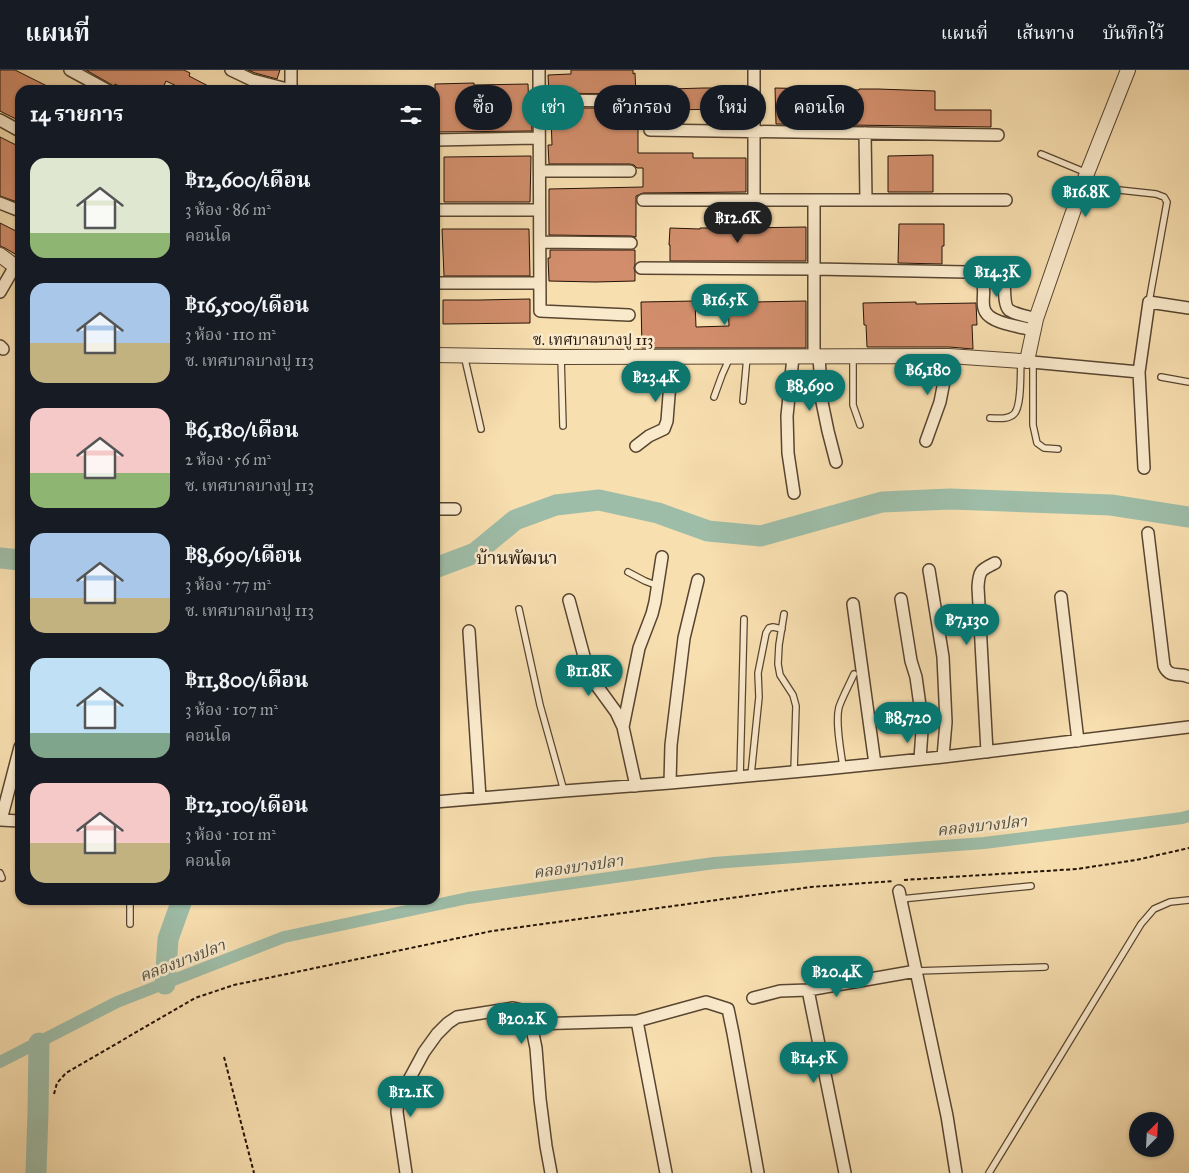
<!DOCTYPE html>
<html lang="th">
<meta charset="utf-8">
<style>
body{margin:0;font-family:"IM FELL Great Primer","Noto Serif Thai",serif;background:#20242c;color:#f1f3f6;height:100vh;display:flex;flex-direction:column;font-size:19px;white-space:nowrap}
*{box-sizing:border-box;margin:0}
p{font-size:16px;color:#9ea1a6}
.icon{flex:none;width:28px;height:28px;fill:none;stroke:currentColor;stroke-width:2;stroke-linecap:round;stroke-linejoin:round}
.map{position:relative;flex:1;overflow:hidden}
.sheet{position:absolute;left:15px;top:15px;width:425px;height:820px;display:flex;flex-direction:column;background:#171b24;border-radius:15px;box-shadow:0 1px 4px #0004}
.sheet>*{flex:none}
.hud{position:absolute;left:455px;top:15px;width:475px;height:45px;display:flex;gap:10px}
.needle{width:32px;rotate:24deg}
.fabs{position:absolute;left:1129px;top:1042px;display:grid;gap:10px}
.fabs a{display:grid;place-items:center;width:45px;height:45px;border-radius:50%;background:#171b24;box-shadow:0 1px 4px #0004;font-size:25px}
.price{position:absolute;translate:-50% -42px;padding:0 11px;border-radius:18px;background:#0f766e;color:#fff;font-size:16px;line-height:32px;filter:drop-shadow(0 1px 2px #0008)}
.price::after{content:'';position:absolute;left:50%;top:30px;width:15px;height:11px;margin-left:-8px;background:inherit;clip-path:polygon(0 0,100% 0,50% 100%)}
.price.active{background:#222;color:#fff}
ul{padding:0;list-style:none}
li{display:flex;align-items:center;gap:15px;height:125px;padding:0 15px}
li span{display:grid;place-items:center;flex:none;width:140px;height:100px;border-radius:15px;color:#555}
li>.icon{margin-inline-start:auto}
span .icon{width:60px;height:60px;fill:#fffc;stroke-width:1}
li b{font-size:21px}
h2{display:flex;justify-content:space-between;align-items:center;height:60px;padding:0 15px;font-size:21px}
.chip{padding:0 18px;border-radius:22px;background:#171b24;box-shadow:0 1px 4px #0004;font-size:18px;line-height:45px}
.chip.active{background:#0f766e;color:#fff}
header{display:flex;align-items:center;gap:30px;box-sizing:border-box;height:70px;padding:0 25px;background:#171b24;border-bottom:1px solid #363941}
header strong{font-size:24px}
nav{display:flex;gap:28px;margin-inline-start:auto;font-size:18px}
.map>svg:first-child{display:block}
</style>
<header>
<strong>แผนที่</strong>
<nav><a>แผนที่</a><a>เส้นทาง</a><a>บันทึกไว้</a></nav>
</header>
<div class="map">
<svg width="1189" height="1103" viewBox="0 0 1189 1103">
<rect width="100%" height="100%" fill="#f8dfb0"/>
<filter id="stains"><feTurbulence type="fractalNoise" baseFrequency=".004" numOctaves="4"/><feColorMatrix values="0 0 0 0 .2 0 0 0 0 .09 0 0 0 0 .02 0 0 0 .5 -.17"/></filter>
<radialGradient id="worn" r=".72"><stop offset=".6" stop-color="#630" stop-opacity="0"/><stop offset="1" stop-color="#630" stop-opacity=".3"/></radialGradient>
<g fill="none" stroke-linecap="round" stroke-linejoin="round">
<!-- canal -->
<path stroke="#9ebda8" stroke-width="12" d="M0 992 117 932 284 867 468 828 714 793 984 773 1182 748 1189 746"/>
<!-- river -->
<path stroke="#9ebda8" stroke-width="21" d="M0 488 20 490
M435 498 475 483 515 450 556 435 599 430 658 443 708 461 761 466 882 432 950 429 1111 435 1189 447
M165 914 168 869 182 830
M36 1103 38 1042 39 973"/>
</g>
<!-- building -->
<path fill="#d28e6c" stroke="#231206" d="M0 0H15L55 20H20V51L0 41Z
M86 0H184L190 3 189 6 216 20H185L166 11 162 20H127L115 14 114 16Z
M248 0H280L277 9 255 3Z
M571 0H633V4L635 3 636 25 631 24 549 23 548 5 571 4Z
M474 13V15L528 14 529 41H531L532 61 435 62V14Z
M703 18H723V39L671 40 670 19Z
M775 18 859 20V19H878L935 21V40H991V57L776 54Z
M669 37V53H650L646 54 643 59H638V83H693V88H746V122L643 123 636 126V167L631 166 549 165V119L643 117V98H637L634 95 630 94H549L548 75H552L551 47H571V38H615L616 46 645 45V38Z
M0 67 20 77V133L0 126Z
M933 85V122H888V86Z
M531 86 530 132H444V87Z
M0 153 20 163V187L5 178 0 176Z
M899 154H944V176H942V194L898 193Z
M726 156H745V158L806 157V191H670V175H669L670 158 700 159V158H726Z
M442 159H529L530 206H444Z
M550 180H635V194L634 198 635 202V211L595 212 549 211 548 188H550Z
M530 229V253L443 254V230H479Z
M695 231 696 257 729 256 728 231H753V232L806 231V278H642L641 232Z
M916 232V234L976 233 977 255H972L973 279 949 277H867L866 255H864L863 233Z"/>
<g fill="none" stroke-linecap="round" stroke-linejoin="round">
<defs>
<path id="service" d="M1041 84 1087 103
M1082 116 1156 124 1164 127 1167 132 1149 232
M464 285 481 359
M561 287 563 356
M853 287V335L860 355
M1033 291V355L1037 373 1044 378 1058 379
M1161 307 1189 312
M714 327 722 305 730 287
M743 331 747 287
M990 348C998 348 1008 350 1014 344 1022 336 1020 304 1021 292
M628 502 645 511 658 516
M519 539 540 635 564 721
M784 544 779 575 778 594 780 605 793 625 796 636 794 702
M843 697C841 681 835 653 839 637 843 626 849 615 854 604
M751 705 759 627 758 603 766 563 769 558 773 557 782 559
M740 707 744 549
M0 803 2 808
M901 829 1031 816
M130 830V854
M916 901 1045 897
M989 1103 1141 854 1154 839 1170 832 1189 830"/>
<path id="minor" d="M70 0 107 20
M231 0 252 10 291 20
M291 0V20
M539 0 540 241 629 245
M539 30 631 31
M0 50 20 61
M650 60 998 65
M865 63 866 130
M435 70 539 68
M540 101H630
M643 130H1006
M754 130V0
M814 130V286
M0 133 20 141
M435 140H539
M540 172 631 173
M641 198 815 199 967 202C980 197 994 194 1004 205 1005 213 1003 235 1009 240 1016 245 1028 246 1036 249
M967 202C971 204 977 206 980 210 989 218 977 237 989 246 998 254 1021 257 1033 260
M435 213H540
M0 222 15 196
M0 276 3 279
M793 287 787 346 788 383 794 423
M819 287 822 332 828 361 836 392
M1021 291 1139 302
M926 371 940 332 949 286
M636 376 649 366 664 359 667 351 672 287
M1144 398 1139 302 1149 232 1189 238
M435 439H455
M1148 463 1164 596C1170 609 1179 602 1189 607
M929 500 943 587 946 652 943 687
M1061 527 1078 671
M901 529 911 591 916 607 922 650
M569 530 589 605 616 642 623 657 636 716
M853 534 875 694
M469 561 480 728
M623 657 639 578 652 544 655 532 662 487
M987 682 978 517C979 500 981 500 995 493
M920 689 922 661
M670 713 671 675 684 568 698 510
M435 732 564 721 670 713 825 699 943 687 1189 657
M0 750 20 751
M1 750 20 677
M899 821 947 1046 956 1103
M808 920 845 1103
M753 928 780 921 808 920 916 901
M637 951 666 1103
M531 954 637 951 706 932 728 939 733 963 758 1103
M406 1103 397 1042 398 1030 424 982 437 964 448 953 457 947 513 938 522 940 528 945 531 954 536 978 540 1029 546 1076 551 1103"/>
<path id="tertiary" d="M0 185 20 200
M435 285 561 287 949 286 1021 291
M1027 291 1036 249 1082 116 1128 0"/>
</defs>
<!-- service casing -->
<use href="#service" stroke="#584530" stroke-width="8"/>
<!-- minor casing -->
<use href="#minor" stroke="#584530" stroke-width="14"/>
<!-- tertiary casing -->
<use href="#tertiary" stroke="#584530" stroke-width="16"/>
<!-- path -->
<path stroke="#231206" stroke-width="2" stroke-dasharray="4 2.5" stroke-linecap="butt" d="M904 810 1077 799 1136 790 1189 778
M224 987 254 1103
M54 1024 57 1013 66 1003 195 928 234 915 492 861 811 817 894 811"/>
<!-- service -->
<use href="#service" stroke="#faeacc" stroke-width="5.5"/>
<!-- minor -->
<use href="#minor" stroke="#faeacc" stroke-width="11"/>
<!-- tertiary -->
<use href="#tertiary" stroke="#faeacc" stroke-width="14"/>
</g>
<g text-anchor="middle" stroke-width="5" stroke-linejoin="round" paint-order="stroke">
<!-- street labels -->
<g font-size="15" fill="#231206" stroke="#faeacc">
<text x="593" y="275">ซ. เทศบาลบางปู 113</text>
</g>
<!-- water labels -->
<g font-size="16" font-style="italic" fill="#4e4e3f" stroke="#faeacc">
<text transform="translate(982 755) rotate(-6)" y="6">คลองบางปลา</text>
<text transform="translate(578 796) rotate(-8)" y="6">คลองบางปลา</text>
<text transform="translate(182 890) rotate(-21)" y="6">คลองบางปลา</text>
</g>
<!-- quarter labels -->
<g font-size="18" fill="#231206" stroke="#faeacc">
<text x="517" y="494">บ้านพัฒนา</text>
</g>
</g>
<rect width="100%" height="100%" filter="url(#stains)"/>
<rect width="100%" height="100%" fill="url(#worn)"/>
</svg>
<div class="fabs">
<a><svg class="needle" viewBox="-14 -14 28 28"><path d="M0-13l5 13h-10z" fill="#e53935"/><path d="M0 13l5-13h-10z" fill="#9ea1a6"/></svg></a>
</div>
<b class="price" style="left:1086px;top:148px">฿16.8K</b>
<b class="price active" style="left:738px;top:174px">฿12.6K</b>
<b class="price" style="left:997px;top:228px">฿14.3K</b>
<b class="price" style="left:725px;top:256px">฿16.5K</b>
<b class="price" style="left:928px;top:326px">฿6,180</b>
<b class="price" style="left:656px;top:333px">฿23.4K</b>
<b class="price" style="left:810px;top:342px">฿8,690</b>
<b class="price" style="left:967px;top:576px">฿7,130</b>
<b class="price" style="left:589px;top:627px">฿11.8K</b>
<b class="price" style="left:908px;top:674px">฿8,720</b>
<b class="price" style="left:837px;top:928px">฿20.4K</b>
<b class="price" style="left:522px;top:975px">฿20.2K</b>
<b class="price" style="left:814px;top:1014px">฿14.5K</b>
<b class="price" style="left:411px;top:1048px">฿12.1K</b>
<div class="hud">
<a class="chip">ซื้อ</a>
<a class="chip active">เช่า</a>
<a class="chip">ตัวกรอง</a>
<a class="chip">ใหม่</a>
<a class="chip">คอนโด</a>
</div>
<section class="sheet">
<h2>14 รายการ<svg class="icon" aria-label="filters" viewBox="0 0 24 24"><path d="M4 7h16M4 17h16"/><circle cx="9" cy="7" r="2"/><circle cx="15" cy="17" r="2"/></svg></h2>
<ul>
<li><span style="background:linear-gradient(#dfe7d0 75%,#8fb573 0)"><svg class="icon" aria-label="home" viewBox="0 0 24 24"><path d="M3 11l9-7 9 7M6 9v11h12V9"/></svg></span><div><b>฿12,600/เดือน</b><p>3 ห้อง · 86 m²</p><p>คอนโด</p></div></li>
<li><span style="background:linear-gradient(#a9c7e8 60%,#c2b280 0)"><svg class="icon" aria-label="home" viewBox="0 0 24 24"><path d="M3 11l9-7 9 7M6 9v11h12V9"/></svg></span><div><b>฿16,500/เดือน</b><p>3 ห้อง · 110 m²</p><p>ซ. เทศบาลบางปู 113</p></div></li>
<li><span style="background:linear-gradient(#f6c9c9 65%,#8fb573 0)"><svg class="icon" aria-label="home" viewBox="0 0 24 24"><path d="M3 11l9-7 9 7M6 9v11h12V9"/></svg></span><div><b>฿6,180/เดือน</b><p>2 ห้อง · 56 m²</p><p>ซ. เทศบาลบางปู 113</p></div></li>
<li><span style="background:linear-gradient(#a9c7e8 65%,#c2b280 0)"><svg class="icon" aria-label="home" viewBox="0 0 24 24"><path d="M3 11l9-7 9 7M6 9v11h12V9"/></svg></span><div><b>฿8,690/เดือน</b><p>3 ห้อง · 77 m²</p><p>ซ. เทศบาลบางปู 113</p></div></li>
<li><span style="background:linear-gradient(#bfe0f5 75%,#7fa58c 0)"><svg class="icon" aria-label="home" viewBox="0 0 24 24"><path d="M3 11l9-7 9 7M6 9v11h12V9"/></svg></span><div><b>฿11,800/เดือน</b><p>3 ห้อง · 107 m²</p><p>คอนโด</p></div></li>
<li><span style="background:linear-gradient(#f6c9c9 60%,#c2b280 0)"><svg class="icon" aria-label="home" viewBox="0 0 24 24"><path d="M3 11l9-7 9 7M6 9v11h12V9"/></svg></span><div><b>฿12,100/เดือน</b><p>3 ห้อง · 101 m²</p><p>คอนโด</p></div></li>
</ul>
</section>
</div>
